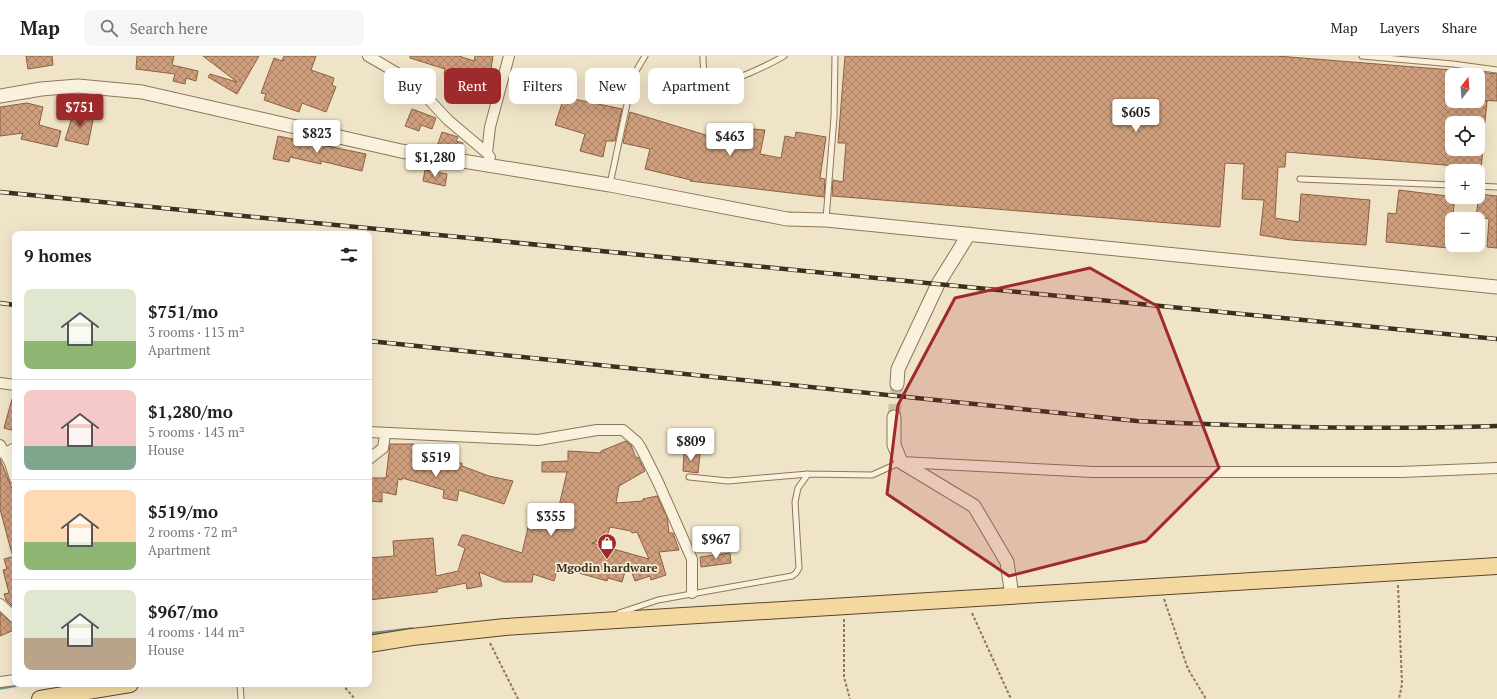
<!DOCTYPE html>
<meta charset="utf-8">
<style>
body{margin:0;font-family:"PT Serif",serif;background:#f6f6f6;color:#222;height:100vh;display:flex;flex-direction:column;font-size:15px;white-space:nowrap}
*{box-sizing:border-box;margin:0}
p{font-size:13px;color:#767676}
.icon{flex:none;width:22px;height:22px;fill:none;stroke:currentColor;stroke-width:2;stroke-linecap:round;stroke-linejoin:round}
.map{position:relative;flex:1;overflow:hidden}
.details{position:absolute;left:12px;top:175px;width:360px;height:456px;display:flex;flex-direction:column;background:#fff;border-radius:8px;box-shadow:0 4px 16px #0002}
.details>*{flex:none}
.guide{position:absolute;left:384px;top:12px;width:380px;height:36px;display:flex;gap:8px}
.needle{width:26px;rotate:17deg}
.fabs{position:absolute;left:1445px;top:12px;display:grid;gap:8px}
.fabs a{display:grid;place-items:center;width:40px;height:40px;border-radius:8px;background:#fff;box-shadow:0 4px 16px #0002;font-size:20px}
.price{position:absolute;translate:-50% -34px;padding:0 9px;border-radius:4px;background:#fff;color:#222;font-size:13px;line-height:26px;filter:drop-shadow(0 1px 2px #0008)}
.price::after{content:'';position:absolute;left:50%;top:24px;width:12px;height:9px;margin-left:-6px;background:inherit;clip-path:polygon(0 0,100% 0,50% 100%)}
.price.active{background:#9e2a2b;color:#fff}
ul{padding:0;list-style:none}
li{display:flex;align-items:center;gap:12px;height:100px;padding:0 12px}
li+li{border-top:1px solid #e0e0e0}
li span{display:grid;place-items:center;flex:none;width:112px;height:80px;border-radius:8px;color:#555}
li>.icon{margin-inline-start:auto}
span .icon{width:48px;height:48px;fill:#fffc;stroke-width:1}
li b{font-size:17px}
h2{display:flex;justify-content:space-between;align-items:center;height:48px;padding:0 12px;font-size:17px}
.pill{padding:0 14px;border-radius:8px;background:#fff;box-shadow:0 4px 16px #0002;font-size:14px;line-height:36px}
.pill.active{background:#9e2a2b;color:#fff}
header{display:flex;align-items:center;gap:24px;box-sizing:border-box;height:56px;padding:0 20px;background:#fff;border-bottom:1px solid #e0e0e0}
header strong{font-size:19px}
nav{display:flex;gap:22px;margin-inline-start:auto;font-size:14px}
.search{width:280px;height:36px;background:#f6f6f6;display:flex;align-items:center;gap:10px;box-sizing:border-box;padding:0 14px;border-radius:8px;color:#767676;font-size:15px}
.map>svg:first-child{display:block}
</style>
<header>
<strong>Map</strong>
<div class="search"><svg class="icon" aria-label="search" viewBox="0 0 24 24"><circle cx="10" cy="10" r="6"/><path d="M15 15l6 6"/></svg>Search here</div>
<nav><a>Map</a><a>Layers</a><a>Share</a></nav>
</header>
<div class="map">
<svg width="1497" height="643" viewBox="0 0 1497 643">
<defs>
<pattern id="building-cross-hatch" width="8" height="8" patternUnits="userSpaceOnUse"><rect width="8" height="8" fill="#cf9f7d"/><path d="M0 0l8 8M0 8l8-8" fill="none" stroke="#a98266"/></pattern>
</defs>
<rect width="100%" height="100%" fill="#f0e4c8"/>
<g fill="none" stroke-linecap="round" stroke-linejoin="round">
<!-- stream -->
<path stroke="#6f938a" stroke-width="3.5" d="M369 578 412 573
M0 632 23 628"/>
</g>
<!-- building -->
<path fill="url(#building-cross-hatch)" stroke="#8d5f41" fill-rule="evenodd" d="M26 0H52L53 9 28 13Z
M137 0H174L172 9 198 15 196 25 186 22 185 28 173 25 175 18 136 13Z
M203 0H259L237 38 208 21 210 18 237 26Z
M284 0H316L311 14 334 22 332 29 336 31 326 56 302 47 299 56 264 44 266 38 261 37 274 2 282 5Z
M410 0H459L474 5 475 0H493L491 13 483 12 478 33 469 31 470 26 444 18 445 13 410 2Z
M845 0H1277L1452 14V45H1487L1485 67H1452V93H1483L1481 112 1286 96 1285 111H1278L1275 162 1299 166 1301 138 1370 144 1366 189 1291 184 1260 179 1264 144 1242 143 1244 108 1225 107 1220 171 832 140 833 124 843 126 846 87H838Z
M1478 16 1497 18V45L1478 44Z
M564 41 622 53 615 85H606L603 101 580 95 585 78 555 69Z
M27 47 43 51 39 69 61 75 57 91 21 83 23 77 0 80V51Z
M412 53 436 62 432 73 421 69 419 75 405 70Z
M74 55 94 59 88 89 65 84Z
M630 56 709 80 710 73 750 77 752 73 765 74 760 98 781 102 785 80 795 82 796 76 826 81 820 122 825 123 824 141 690 125 691 124 645 113 650 93 623 87Z
M442 76 458 81 456 85 463 87 460 97 436 93Z
M278 80 366 98 362 115 321 105V108L290 101 289 106 273 103Z
M425 114 447 118 445 130 423 125Z
M1399 134 1455 141 1449 192 1386 186 1388 157 1396 158Z
M1479 138 1497 140V192L1487 191 1489 163 1476 161Z
M12 343H15V375L4 372Z
M626 385 631 389 636 402 638 401 645 415 619 430 616 447 643 445V443L657 440 667 461 669 477H673L679 494 659 496 666 519 651 524 650 520 635 525 628 506 622 526 608 522 607 525 558 511 554 525 533 518 532 526H504L479 516 482 530 467 533 466 527 437 533V536L369 544V534H372L369 502 394 500 393 485 433 482 436 520 458 515 465 492 458 489 462 479H466L522 497 529 467 559 474 565 451 559 450 567 416H542V406L568 405V395L601 397V395ZM610 471 631 475 632 477 637 476 649 503 592 487 606 483Z
M390 388H414L415 407 436 411V406L462 407V410L489 420 513 425 504 448 459 434 457 445 443 442 444 434 402 422V424L398 423 396 439 382 436V446L369 445 370 422H386Z
M684 396 700 398 698 417 683 415Z
M0 403 15 440V497L12 498 0 453Z
M730 497 731 507 701 511 700 501Z
M15 500V553L6 544 4 538 9 537 3 514 7 513 4 503Z
M0 557 13 568 14 574 0 580Z"/>
<g fill="none" stroke-linecap="round" stroke-linejoin="round">
<!-- tertiary-tunnel -->
<path stroke="#ccc0a6" stroke-width="13" stroke-dasharray="13 6" stroke-linecap="butt" d="M894 361 897 328"/>
<defs>
<path id="service" d="M703 0C703 9 703 24 714 27 726 30 772 7 784 0
M1362 0 1453 8 1497 14
M1300 123 1452 129
M610 128 633 20 645 0
M1478 130 1497 131
M826 163 834 61 835 0
M689 421 728 425 808 418 872 419 901 406
M619 557 658 544 792 520 796 517 799 512 795 446 798 432 808 418
M240 628 241 643"/>
<path id="minor" d="M368 0 404 21 419 33 448 64 487 97
M490 101 487 97 490 71 509 0
M0 327 15 329
M369 376 538 384 597 374H623L637 386 641 392 658 426 692 503V537
M0 389 10 407 15 423
M4 398 15 392
M369 403 383 392 385 378
M901 406 1093 416H1401L1497 412
M0 548 15 562
M0 626 15 624"/>
<path id="tertiary" d="M0 40 41 33 78 30 142 36 401 95 610 129 787 163 826 164 1497 231
M897 328 898 313 938 228 969 178
M894 361V389L901 406 974 450 1007 506 1012 540"/>
<path id="primary" d="M369 588 412 581 505 571 1497 510
M40 643 130 628"/>
</defs>
<!-- service casing -->
<use href="#service" stroke="#8d765c" stroke-width="7"/>
<!-- minor casing -->
<use href="#minor" stroke="#8d765c" stroke-width="12"/>
<!-- tertiary casing -->
<use href="#tertiary" stroke="#8d765c" stroke-width="15"/>
<!-- primary casing -->
<use href="#primary" stroke="#5b4430" stroke-width="18"/>
<!-- path -->
<path stroke="#8d765c" stroke-width="2" stroke-dasharray="3 2" stroke-linecap="butt" d="M1398 529 1402 628 1399 643
M1164 543 1188 613 1206 643
M972 557 1011 643
M844 563V621L850 643
M490 587 518 643
M342 628 355 643"/>
<!-- service -->
<use href="#service" stroke="#faf1dc" stroke-width="5"/>
<!-- minor -->
<use href="#minor" stroke="#faf1dc" stroke-width="10"/>
<!-- tertiary -->
<use href="#tertiary" stroke="#faf1dc" stroke-width="13"/>
<!-- primary -->
<use href="#primary" stroke="#f3d9a0" stroke-width="16"/>
<defs>
<path id="rail" d="M0 136 1497 283
M0 247 15 249
M369 285 1137 365C1257 371 1377 374 1497 370"/>
</defs>
<!-- rail casing -->
<use href="#rail" stroke="#3d2e20" stroke-width="4.5"/>
<!-- rail -->
<use href="#rail" stroke="#f7eed8" stroke-width="3" stroke-dasharray="9" stroke-linecap="butt"/>
</g>
<!-- marked area -->
<path fill="#9e2a2b" fill-opacity="0.2" stroke="#9e2a2b" stroke-width="3" stroke-linejoin="round" d="M1090 212 1157 250 1219 412 1146 485 1009 520 887 438 898 349 955 242Z"/>
<!-- icons -->
<defs>
<symbol id="shop-pin" viewBox="-11 -11 22 30"><path d="M0 17L-7.5 6A9.5 9.5 0 1 1 7.5 6Z" fill="#9e2a2b" stroke="#f7eed8"/><path d="M-5-2.5h2.3a2.7 3.5 0 0 1 5.4 0H5L5.5 6h-11ZM-1.5-2.5h3a1.5 2.3 0 0 0-3 0Z" fill="#fff"/></symbol>
</defs>
<g fill-rule="evenodd">
<use href="#shop-pin" x="596" y="476" width="22" height="30"/>
</g>
<g text-anchor="middle" stroke-width="3.5" stroke-linejoin="round" paint-order="stroke">
<!-- poi labels -->
<g font-size="12" font-weight="bold" fill="#3d2e20" stroke="#f7eed8">
<text x="607" y="516">Mgodin hardware</text>
</g>
</g>
</svg>
<div class="fabs">
<a><svg class="needle" viewBox="-14 -14 28 28"><path d="M0-13l5 13h-10z" fill="#e53935"/><path d="M0 13l5-13h-10z" fill="#767676"/></svg></a>
<a><svg class="icon" aria-label="locate" viewBox="0 0 24 24"><circle cx="12" cy="12" r="6"/><path d="M12 2v4M12 18v4M2 12h4M18 12h4"/></svg></a>
<a>+</a>
<a>−</a>
</div>
<b class="price active" style="left:80px;top:72px">$751</b>
<b class="price" style="left:1136px;top:77px">$605</b>
<b class="price" style="left:317px;top:98px">$823</b>
<b class="price" style="left:730px;top:101px">$463</b>
<b class="price" style="left:435px;top:122px">$1,280</b>
<b class="price" style="left:691px;top:406px">$809</b>
<b class="price" style="left:436px;top:422px">$519</b>
<b class="price" style="left:551px;top:481px">$355</b>
<b class="price" style="left:716px;top:504px">$967</b>
<div class="guide">
<a class="pill">Buy</a>
<a class="pill active">Rent</a>
<a class="pill">Filters</a>
<a class="pill">New</a>
<a class="pill">Apartment</a>
</div>
<section class="details">
<h2>9 homes<svg class="icon" aria-label="filters" viewBox="0 0 24 24"><path d="M4 7h16M4 17h16"/><circle cx="9" cy="7" r="2"/><circle cx="15" cy="17" r="2"/></svg></h2>
<ul>
<li><span style="background:linear-gradient(#dfe7d0 65%,#8fb573 0)"><svg class="icon" aria-label="home" viewBox="0 0 24 24"><path d="M3 11l9-7 9 7M6 9v11h12V9"/></svg></span><div><b>$751/mo</b><p>3 rooms · 113 m²</p><p>Apartment</p></div></li>
<li><span style="background:linear-gradient(#f6c9c9 70%,#7fa58c 0)"><svg class="icon" aria-label="home" viewBox="0 0 24 24"><path d="M3 11l9-7 9 7M6 9v11h12V9"/></svg></span><div><b>$1,280/mo</b><p>5 rooms · 143 m²</p><p>House</p></div></li>
<li><span style="background:linear-gradient(#ffd9b3 65%,#8fb573 0)"><svg class="icon" aria-label="home" viewBox="0 0 24 24"><path d="M3 11l9-7 9 7M6 9v11h12V9"/></svg></span><div><b>$519/mo</b><p>2 rooms · 72 m²</p><p>Apartment</p></div></li>
<li><span style="background:linear-gradient(#dfe7d0 60%,#b9a48a 0)"><svg class="icon" aria-label="home" viewBox="0 0 24 24"><path d="M3 11l9-7 9 7M6 9v11h12V9"/></svg></span><div><b>$967/mo</b><p>4 rooms · 144 m²</p><p>House</p></div></li>
</ul>
</section>
</div>
